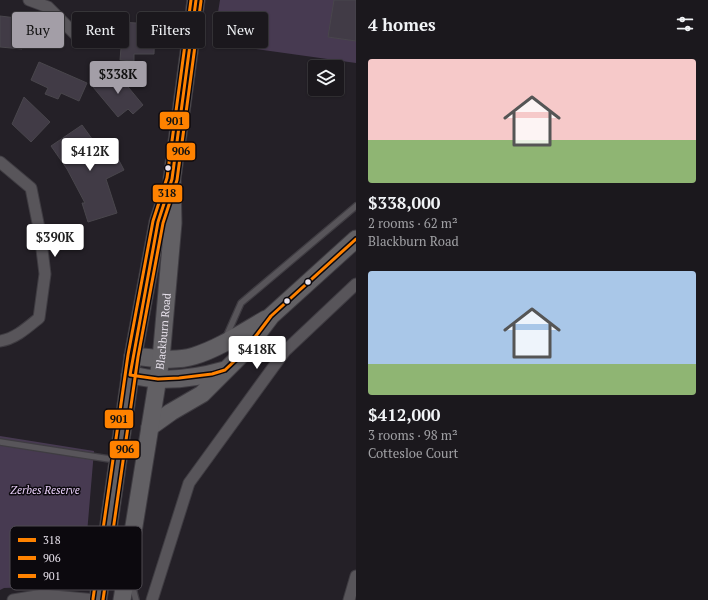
<!DOCTYPE html>
<meta charset="utf-8">
<style>
body{margin:0;font-family:"PT Serif",serif;background:#28252a;color:#f1f3f6;height:100vh;display:flex;flex-direction:column;font-size:15px;white-space:nowrap}
*{box-sizing:border-box;margin:0}
p{font-size:13px;color:#a0a0a4}
.icon{flex:none;width:22px;height:22px;fill:none;stroke:currentColor;stroke-width:2;stroke-linecap:round;stroke-linejoin:round}
.map{position:relative;flex:1;overflow:hidden}
.drawer{display:flex;flex-direction:column;background:#1b181d;width:352px}
.drawer>*{flex:none}
.banner{position:absolute;left:12px;top:12px;width:284px;height:36px;display:flex;gap:8px}
.tools{position:absolute;left:308px;top:60px;display:grid;gap:8px}
.tools a{display:grid;place-items:center;width:36px;height:36px;border-radius:4px;background:#1b181d;box-shadow:0 1px 3px #0004,0 0 0 1px #39373b;font-size:20px}
.price{position:absolute;translate:-50% -34px;padding:0 9px;border-radius:4px;background:#fff;color:#222;font-size:13px;line-height:26px;filter:drop-shadow(0 1px 2px #0008)}
.price::after{content:'';position:absolute;left:50%;top:24px;width:12px;height:9px;margin-left:-6px;background:inherit;clip-path:polygon(0 0,100% 0,50% 100%)}
.price.selected{background:#a39ea7;color:#111}
ul{padding:0;list-style:none}
li{display:grid;align-content:center;gap:8px;height:212px;padding:0 12px}
li span{display:grid;place-items:center;height:124px;border-radius:4px;color:#555}
li>.icon{margin-inline-start:auto}
span .icon{width:72px;height:72px;fill:#fffc;stroke-width:1}
li b{font-size:17px}
h2{display:flex;justify-content:space-between;align-items:center;height:48px;padding:0 12px;font-size:17px}
.chip{padding:0 14px;border-radius:4px;background:#1b181d;box-shadow:0 1px 3px #0004,0 0 0 1px #39373b;font-size:14px;line-height:36px}
.chip.selected{background:#a39ea7;color:#111}
main{display:flex;flex:1;min-height:0}
.map>svg:first-child{display:block}
</style>
<main>
<div class="map">
<svg width="356" height="600" viewBox="0 0 356 600">
<rect width="100%" height="100%" fill="#242027"/>
<!-- green -->
<path fill="#473a51" d="M220 0H356V63L213 43Z
M0 436 94 451 85 557 64 586 4 588 0 590Z"/>
<!-- building -->
<path fill="#413b46" stroke="#49464c" d="M334 0H356V41L328 37Z
M0 16 25 19 22 49 0 47Z
M118 22 155 24 154 54H134V61L120 60 121 48H117Z
M39 62 87 83 79 101 61 93 58 99 45 94 48 88 31 80Z
M114 70 143 105 133 114 128 109 118 117 93 87Z
M24 97 50 122 31 142 12 124Z
M82 125 103 154 113 149 124 170 106 179 117 213 88 222 82 203H85L67 169 51 146Z"/>
<g fill="none" stroke-linecap="round" stroke-linejoin="round">
<defs>
<path id="lane" d="M226 337 241 303 356 206
M0 442 116 460
M131 581 136 600"/>
<path id="street" d="M29 0 48 7 76 35
M0 162 31 188 40 233 45 274 39 318C28 327 15 339 0 341
M13 600 43 595 96 600
M152 600 189 483 285 351 356 284
M349 600 356 576"/>
<g id="primary">
<path d="M133 356C153 358 175 362 194 356 220 348 243 332 266 319"/>
<path d="M130 375C139 376 149 379 158 379 180 380 204 376 225 370"/>
<path d="M150 427 171 412 202 394 243 353 271 316 356 239"/>
<path d="M98 600 133 356 158 222 169 189"/>
<path id="s1" d="M122 600 161 359 173 223 172 179 196 0"/>
</g>
</defs>
<!-- lane casing -->
<use href="#lane" stroke="#3f3c42" stroke-width="8"/>
<!-- street casing -->
<use href="#street" stroke="#3f3c42" stroke-width="13"/>
<!-- primary casing -->
<use href="#primary" stroke="#3f3c42" stroke-width="19"/>
<!-- lane -->
<use href="#lane" stroke="#58555a" stroke-width="5.5"/>
<!-- street -->
<use href="#street" stroke="#58555a" stroke-width="11"/>
<!-- primary -->
<use href="#primary" stroke="#626064" stroke-width="17"/>
<defs>
<path id="bus-1" d="M196 0 172 179 158 222 130 375 158 379 179 378 212 374 225 370 243 353 271 316 356 239"/>
<path id="bus-2" d="M103 600 138 357 163 223 177 180 201 1"/>
<path id="bus-3" d="M93 599 128 355 153 221 167 178 191 0"/>
</defs>
<!-- bus-1 casing -->
<use href="#bus-1" stroke="#0c090e" stroke-width="6"/>
<!-- bus-2 casing -->
<use href="#bus-2" stroke="#0c090e" stroke-width="6"/>
<!-- bus-3 casing -->
<use href="#bus-3" stroke="#0c090e" stroke-width="6"/>
<!-- bus-1 -->
<use href="#bus-1" stroke="#ff8200" stroke-width="3"/>
<!-- bus-2 -->
<use href="#bus-2" stroke="#ff8200" stroke-width="3"/>
<!-- bus-3 -->
<use href="#bus-3" stroke="#ff8200" stroke-width="3"/>
</g>
<!-- markers -->
<g fill="#e8e2ec" stroke="#0c090e" stroke-width="1.5">
<circle cx="168" cy="168" r="3.5"/>
<circle cx="308" cy="282" r="3.5"/>
<circle cx="287" cy="301" r="3.5"/>
</g>
<g text-anchor="middle" stroke-width="3" stroke-linejoin="round" paint-order="stroke">
<!-- street labels -->
<g font-size="11" fill="#e8e2ec" stroke="#0c090e">
<text dy="4" stroke="none"><textPath href="#s1" startOffset="272">Blackburn Road</textPath></text>
</g>
<!-- park labels -->
<g font-size="11" font-style="italic" fill="#e9cff9" stroke="#0c090e">
<text x="45" y="494">Zerbes Reserve</text>
</g>
</g>
<!-- legend -->
<rect x="10" y="526" width="132" height="64" rx="6" fill="#0c090e" stroke="#4e4a51" stroke-width="1"/>
<rect x="18" y="538" width="18" height="4" fill="#ff8200"/>
<rect x="18" y="556" width="18" height="4" fill="#ff8200"/>
<rect x="18" y="574" width="18" height="4" fill="#ff8200"/>
<g font-size="11" fill="#e8e2ec">
<text x="43" y="544">318</text>
<text x="43" y="562">906</text>
<text x="43" y="580">901</text>
</g>
<g stroke="#0c090e" stroke-width="1.5">
<rect x="159" y="111" width="31" height="19" rx="4" fill="#ff8200"/>
<rect x="166" y="142" width="30" height="19" rx="4" fill="#ff8200"/>
<rect x="152" y="184" width="31" height="19" rx="4" fill="#ff8200"/>
<rect x="104" y="409" width="30" height="20" rx="4" fill="#ff8200"/>
<rect x="109" y="440" width="31" height="19" rx="4" fill="#ff8200"/>
</g>
<g font-size="11" text-anchor="middle" font-weight="bold" fill="#111">
<text x="175" y="125">901</text>
<text x="181" y="155">906</text>
<text x="167" y="197">318</text>
<text x="119" y="423">901</text>
<text x="125" y="453">906</text>
</g>
</svg>
<div class="tools">
<a><svg class="icon" aria-label="layers" viewBox="0 0 24 24"><path d="M12 4l9 5-9 5-9-5zM3 14l9 5 9-5"/></svg></a>
</div>
<b class="price selected" style="left:118px;top:95px">$338K</b>
<b class="price" style="left:90px;top:172px">$412K</b>
<b class="price" style="left:55px;top:258px">$390K</b>
<b class="price" style="left:257px;top:370px">$418K</b>
<div class="banner">
<a class="chip selected">Buy</a>
<a class="chip">Rent</a>
<a class="chip">Filters</a>
<a class="chip">New</a>
</div>
</div>
<section class="drawer">
<h2>4 homes<svg class="icon" aria-label="filters" viewBox="0 0 24 24"><path d="M4 7h16M4 17h16"/><circle cx="9" cy="7" r="2"/><circle cx="15" cy="17" r="2"/></svg></h2>
<ul>
<li><span style="background:linear-gradient(#f6c9c9 65%,#8fb573 0)"><svg class="icon" aria-label="home" viewBox="0 0 24 24"><path d="M3 11l9-7 9 7M6 9v11h12V9"/></svg></span><div><b>$338,000</b><p>2 rooms · 62 m²</p><p>Blackburn Road</p></div></li>
<li><span style="background:linear-gradient(#a9c7e8 75%,#8fb573 0)"><svg class="icon" aria-label="home" viewBox="0 0 24 24"><path d="M3 11l9-7 9 7M6 9v11h12V9"/></svg></span><div><b>$412,000</b><p>3 rooms · 98 m²</p><p>Cottesloe Court</p></div></li>
</ul>
</section>
</main>
